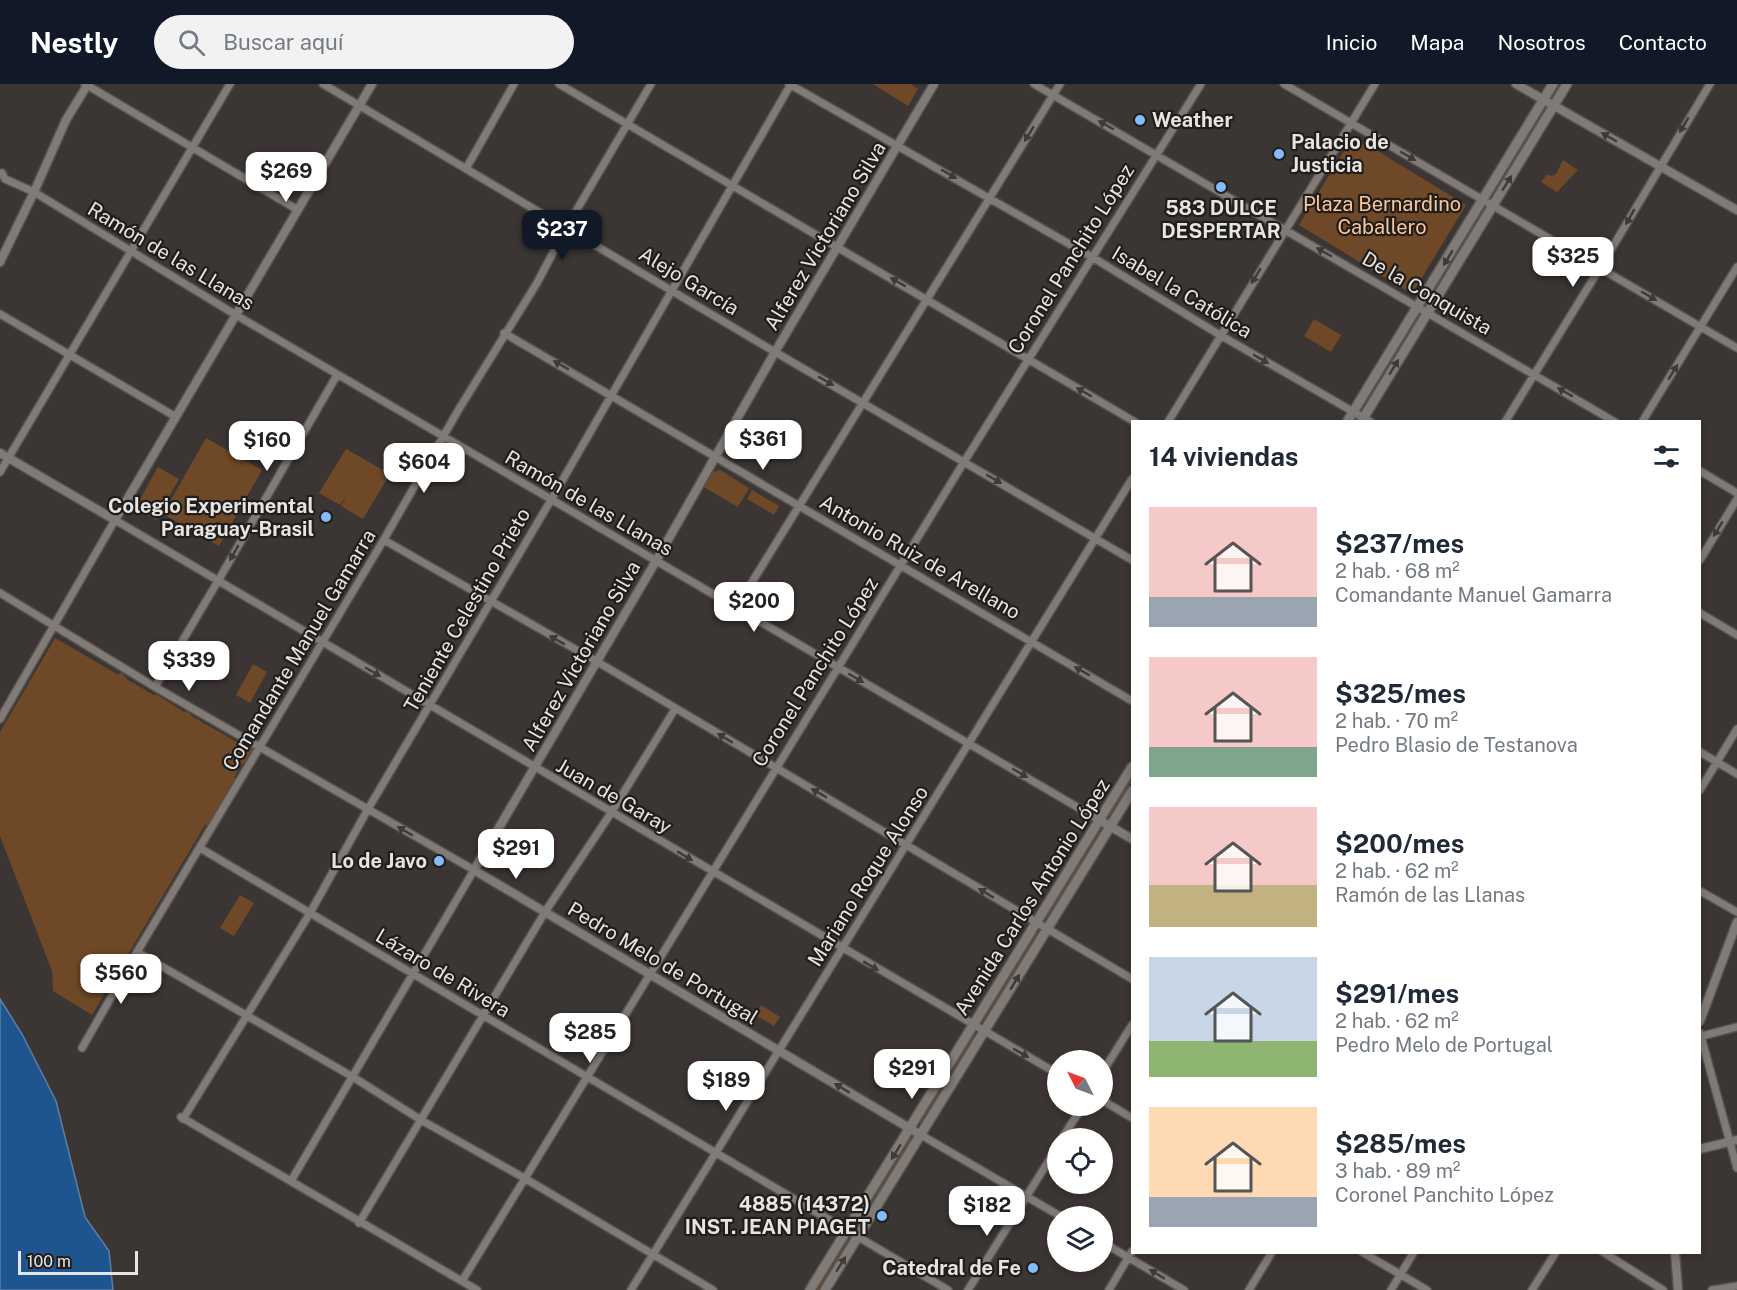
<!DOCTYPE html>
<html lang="es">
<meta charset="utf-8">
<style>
body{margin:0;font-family:"Public Sans",sans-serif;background:#f2f2f3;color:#1f2937;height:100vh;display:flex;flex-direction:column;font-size:22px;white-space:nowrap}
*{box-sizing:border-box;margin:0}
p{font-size:20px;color:#747a83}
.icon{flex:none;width:33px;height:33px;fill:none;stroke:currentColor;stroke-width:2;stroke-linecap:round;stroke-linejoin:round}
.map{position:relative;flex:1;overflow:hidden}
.sheet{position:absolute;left:1131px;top:336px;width:570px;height:834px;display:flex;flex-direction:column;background:#fff;border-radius:0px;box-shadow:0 3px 9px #0003}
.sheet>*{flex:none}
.needle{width:39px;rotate:312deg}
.tools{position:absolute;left:1047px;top:966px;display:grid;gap:12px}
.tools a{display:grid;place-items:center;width:66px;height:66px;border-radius:50%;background:#fff;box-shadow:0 3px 9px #0003;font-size:30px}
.scale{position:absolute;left:18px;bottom:15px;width:120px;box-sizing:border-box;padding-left:6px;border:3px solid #e7e5e2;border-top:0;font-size:16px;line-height:21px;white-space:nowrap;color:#e7e5e2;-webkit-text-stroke:4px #201e1d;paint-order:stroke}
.price{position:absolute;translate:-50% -51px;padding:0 14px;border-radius:12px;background:#fff;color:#222;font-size:20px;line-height:39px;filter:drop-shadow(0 2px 3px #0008)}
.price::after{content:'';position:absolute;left:50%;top:36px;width:18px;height:14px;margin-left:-9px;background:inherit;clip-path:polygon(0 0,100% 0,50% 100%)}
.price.on{background:#111827;color:#fff}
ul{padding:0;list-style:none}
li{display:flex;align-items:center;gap:18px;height:150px;padding:0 18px}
li span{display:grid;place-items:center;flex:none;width:168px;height:120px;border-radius:0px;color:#555}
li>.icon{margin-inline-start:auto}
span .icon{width:72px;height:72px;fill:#fffc;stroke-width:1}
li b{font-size:26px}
h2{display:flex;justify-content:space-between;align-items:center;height:72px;padding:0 18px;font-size:26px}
header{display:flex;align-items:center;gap:36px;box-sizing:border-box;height:84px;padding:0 30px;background:#111827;color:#fff}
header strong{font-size:28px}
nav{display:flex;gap:33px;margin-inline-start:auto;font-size:21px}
.search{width:420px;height:54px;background:#f2f2f3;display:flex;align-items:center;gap:15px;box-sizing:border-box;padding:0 21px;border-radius:33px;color:#747a83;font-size:22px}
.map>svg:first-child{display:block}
</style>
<header>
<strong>Nestly</strong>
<div class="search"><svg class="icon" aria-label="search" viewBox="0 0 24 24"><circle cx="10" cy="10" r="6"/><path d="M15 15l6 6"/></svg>Buscar aquí</div>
<nav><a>Inicio</a><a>Mapa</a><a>Nosotros</a><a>Contacto</a></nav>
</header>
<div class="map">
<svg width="1737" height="1206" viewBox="0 0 1737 1206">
<rect width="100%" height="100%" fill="#3b3633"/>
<!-- green -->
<path fill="#6f4927" d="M873 0H911L918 5 908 22Z
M1542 27H1544V30L1494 111 1491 112Z
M1353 52 1466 121 1412 210 1299 141Z
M1563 76 1578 86 1557 108 1541 98 1547 90 1551 92 1556 90Z
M1480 127 1482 129 1426 218 1425 217Z
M1314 235 1341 251 1331 268 1304 252Z
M206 354 262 386 219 462 163 430Z
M346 365 390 390 363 435 341 422 347 411 340 421 319 409Z
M158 383 179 395 156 436 135 424Z
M720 386 749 404 738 423 704 403 713 388Z
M752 406 779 422 774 431 747 415Z
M55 554 117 590 122 589 128 596 154 611 156 610 184 628 187 627 193 633 237 658H250L255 665 251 676 241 681 234 693 237 695 211 742 205 741 92 931 53 907 52 887 0 752V648Z
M253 580 267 588 250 619 236 611Z
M1132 691V697L1111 732 1108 733Z
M1098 746H1100L1101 748 1049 834H1046Z
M240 811 254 819 234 852 220 844Z
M1035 849H1037L1038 851 986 936 983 937Z
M761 921 780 933 774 942 755 931Z
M973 950 976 952 922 1039H920Z
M909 1054H912V1056L858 1144 855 1145Z
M848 1155 849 1158 820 1206H816Z"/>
<!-- water -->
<path fill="#1f558f" stroke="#5b80a8" stroke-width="1.5" d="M0 915 22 950 56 1017 85 1133 109 1167 113 1206H0Z"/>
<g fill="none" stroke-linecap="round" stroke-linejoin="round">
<defs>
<path id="minor" d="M85 0 298 126
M323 0 775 268 1132 476
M559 0 1135 338
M789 0 1092 173 1220 251 1371 338
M1034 0 1615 338
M1284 0 1737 264
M467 83 514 0
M2 89 5 95 34 108 236 231 1101 737
M0 230 176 333
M504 249 1132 617
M1168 338 1375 0
M1505 338 1600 184 1710 0
M1642 338 1737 183
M1700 387 1737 409
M0 388 230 0
M384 456 596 577 1132 895
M1700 476 1737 415
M0 509 155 603 474 786 291 1097
M736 524 1060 0
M1700 529 1737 551
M155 603 218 497 337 291
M0 635 115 436C429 621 743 806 1058 990
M1700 668 1737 690
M1700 706 1737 645
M200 764 948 1206
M1700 807 1737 828
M137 868 353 993 421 1036 526 1095 713 1206
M1700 949 1737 1084
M1702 952 1737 943
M82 964 137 868 383 457 459 325 537 199 566 144 651 0
M1102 989 1132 941
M1102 1016 1132 1034
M181 1033 477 1206
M183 1035 310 829 368 725 551 416 791 0
M921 1051 1060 1132
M1062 1054 1083 1022
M359 1139 545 828 611 729 675 625
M1102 1158 1184 1206
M1362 1168 1427 1206
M1603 1168 1663 1206
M462 1197 964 378 1201 0
M631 1206 1132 395
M968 1206 1058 1062
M1109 1206 1132 1167
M1249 1206 1272 1168
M1391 1206 1414 1168
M1532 1206 1556 1168
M1712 1206 1737 1202"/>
<path id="tertiary" d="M1516 0 1737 126
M0 178 34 108 66 36 88 0
M0 369 115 436 372 0
M1101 737 1132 755
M1700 937 1737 838
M921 1051 474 786 656 477 775 268 934 0
M1700 1065 1737 1056
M1675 1168 1678 1206"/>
<path id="secondary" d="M1347 338 1553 0
M1361 338 1567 0
M810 1206 1132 683
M825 1206 1132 707"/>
</defs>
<!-- minor casing -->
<use href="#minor" stroke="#55524f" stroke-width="10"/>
<!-- tertiary casing -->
<use href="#tertiary" stroke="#55524f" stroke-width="11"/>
<!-- secondary casing -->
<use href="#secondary" stroke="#55524f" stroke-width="12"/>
<!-- minor -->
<use href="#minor" stroke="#807b77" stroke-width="7"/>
<!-- tertiary -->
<use href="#tertiary" stroke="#807b77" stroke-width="8"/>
<!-- secondary -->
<use href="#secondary" stroke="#807b77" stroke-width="9"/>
</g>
<!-- one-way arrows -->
<defs><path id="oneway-solid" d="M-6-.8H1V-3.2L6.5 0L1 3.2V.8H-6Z" transform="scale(1.5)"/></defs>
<g fill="#3d3a38">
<use href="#oneway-solid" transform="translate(1106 41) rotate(-150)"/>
<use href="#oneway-solid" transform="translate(1684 41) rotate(121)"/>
<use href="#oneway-solid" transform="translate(1029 50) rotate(122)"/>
<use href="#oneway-solid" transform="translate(1609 53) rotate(-150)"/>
<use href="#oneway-solid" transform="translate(1408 72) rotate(30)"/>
<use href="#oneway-solid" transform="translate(949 90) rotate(30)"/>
<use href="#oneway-solid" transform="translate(1507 99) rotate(-58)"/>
<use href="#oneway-solid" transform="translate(1630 133) rotate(120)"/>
<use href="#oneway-solid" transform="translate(1324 168) rotate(-150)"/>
<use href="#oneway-solid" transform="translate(1448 174) rotate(121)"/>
<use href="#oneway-solid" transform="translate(1256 192) rotate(122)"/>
<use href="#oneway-solid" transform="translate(898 198) rotate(-150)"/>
<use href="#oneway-solid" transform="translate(1649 212) rotate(30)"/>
<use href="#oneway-solid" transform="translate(1261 275) rotate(30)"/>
<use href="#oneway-solid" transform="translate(561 281) rotate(-150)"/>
<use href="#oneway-solid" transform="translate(1394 283) rotate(-59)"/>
<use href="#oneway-solid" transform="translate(1673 288) rotate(-58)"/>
<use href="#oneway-solid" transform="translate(826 297) rotate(30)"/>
<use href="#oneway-solid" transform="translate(1084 308) rotate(-150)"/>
<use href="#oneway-solid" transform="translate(1565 308) rotate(-150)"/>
<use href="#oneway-solid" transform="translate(994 395) rotate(30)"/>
<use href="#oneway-solid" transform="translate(1718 445) rotate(122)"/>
<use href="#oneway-solid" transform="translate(234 469) rotate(120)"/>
<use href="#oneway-solid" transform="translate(557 556) rotate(-151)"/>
<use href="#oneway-solid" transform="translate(1082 587) rotate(-150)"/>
<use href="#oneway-solid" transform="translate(373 588) rotate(30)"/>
<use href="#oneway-solid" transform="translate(856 594) rotate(30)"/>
<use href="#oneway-solid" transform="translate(725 654) rotate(-149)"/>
<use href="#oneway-solid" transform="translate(1020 689) rotate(30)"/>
<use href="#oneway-solid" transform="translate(819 709) rotate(-150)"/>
<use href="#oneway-solid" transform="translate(405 747) rotate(-150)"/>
<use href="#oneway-solid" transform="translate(685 772) rotate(31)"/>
<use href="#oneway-solid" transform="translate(986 809) rotate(-149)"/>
<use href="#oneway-solid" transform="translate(871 882) rotate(31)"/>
<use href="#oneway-solid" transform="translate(1015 898) rotate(-59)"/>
<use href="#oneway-solid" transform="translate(1021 969) rotate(30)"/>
<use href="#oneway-solid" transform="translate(842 1004) rotate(-149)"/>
<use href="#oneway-solid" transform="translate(896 1068) rotate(122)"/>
<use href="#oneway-solid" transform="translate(841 1180) rotate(-58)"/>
<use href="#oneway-solid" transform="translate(1157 1190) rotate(-149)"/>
</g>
<!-- markers -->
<g fill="#84bcfb" stroke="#201e1d" stroke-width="2">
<circle cx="1140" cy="36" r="6"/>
<circle cx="1279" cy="70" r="6"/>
<circle cx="1221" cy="103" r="6"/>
<circle cx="326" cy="433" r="6"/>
<circle cx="439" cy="777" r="6"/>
<circle cx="882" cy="1132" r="6"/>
<circle cx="1033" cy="1184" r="6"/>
</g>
<g text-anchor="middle" stroke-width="4.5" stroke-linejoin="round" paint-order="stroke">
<!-- poi labels -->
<g font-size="20" font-weight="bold" fill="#e7e5e2" stroke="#201e1d" text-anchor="end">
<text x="1152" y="43" text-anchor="start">Weather</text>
<text x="1291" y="65" text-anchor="start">Palacio de<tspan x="1291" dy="23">Justicia</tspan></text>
<text x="1221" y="131" text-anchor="middle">583 DULCE<tspan x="1221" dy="23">DESPERTAR</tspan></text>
<text x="314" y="429">Colegio Experimental<tspan x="314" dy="23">Paraguay-Brasil</tspan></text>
<text x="427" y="784">Lo de Javo</text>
<text x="870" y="1127">4885 (14372)<tspan x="870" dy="23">INST. JEAN PIAGET</tspan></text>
<text x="1021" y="1191">Catedral de Fe</text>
</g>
<!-- park labels -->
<g font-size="20" fill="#fbc699" stroke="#201e1d">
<text x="1382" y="127">Plaza Bernardino<tspan x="1382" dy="23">Caballero</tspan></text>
</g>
<!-- street labels -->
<g font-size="20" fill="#e7e5e2" stroke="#201e1d">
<text transform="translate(825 152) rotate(-59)" y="7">Alferez Victoriano Silva</text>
<text transform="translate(171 172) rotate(31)" y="7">Ramón de las Llanas</text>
<text transform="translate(1071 175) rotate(-58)" y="7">Coronel Panchito López</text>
<text transform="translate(689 197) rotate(31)" y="7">Alejo García</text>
<text transform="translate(1182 208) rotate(31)" y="7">Isabel la Católica</text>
<text transform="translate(1427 209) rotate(30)" y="7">De la Conquista</text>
<text transform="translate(589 419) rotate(30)" y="7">Ramón de las Llanas</text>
<text transform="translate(920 473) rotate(30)" y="7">Antonio Ruiz de Arellano</text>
<text transform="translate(467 526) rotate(-60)" y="7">Teniente Celestino Prieto</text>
<text transform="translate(299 566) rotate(-59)" y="7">Comandante Manuel Gamarra</text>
<text transform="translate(581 572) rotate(-60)" y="7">Alferez Victoriano Silva</text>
<text transform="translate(815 588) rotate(-58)" y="7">Coronel Panchito López</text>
<text transform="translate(614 712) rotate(30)" y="7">Juan de Garay</text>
<text transform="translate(868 792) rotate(-58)" y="7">Mariano Roque Alonso</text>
<text transform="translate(1032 813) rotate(-58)" y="7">Avenida Carlos Antonio López</text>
<text transform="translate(663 879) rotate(31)" y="7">Pedro Melo de Portugal</text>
<text transform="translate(443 889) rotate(31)" y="7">Lázaro de Rivera</text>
</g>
</g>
</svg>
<div class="tools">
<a><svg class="needle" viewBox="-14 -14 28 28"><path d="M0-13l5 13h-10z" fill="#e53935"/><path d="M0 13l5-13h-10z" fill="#747a83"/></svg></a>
<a><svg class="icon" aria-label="locate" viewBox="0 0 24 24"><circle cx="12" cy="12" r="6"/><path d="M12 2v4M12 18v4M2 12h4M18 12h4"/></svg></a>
<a><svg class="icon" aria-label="layers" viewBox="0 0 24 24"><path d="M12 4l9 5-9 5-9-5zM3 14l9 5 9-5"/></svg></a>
</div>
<div class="scale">100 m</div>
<b class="price" style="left:286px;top:119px">$269</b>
<b class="price on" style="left:562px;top:177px">$237</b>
<b class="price" style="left:1573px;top:204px">$325</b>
<b class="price" style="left:763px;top:387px">$361</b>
<b class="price" style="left:267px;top:388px">$160</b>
<b class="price" style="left:424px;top:410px">$604</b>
<b class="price" style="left:754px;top:549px">$200</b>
<b class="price" style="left:189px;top:608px">$339</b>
<b class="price" style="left:516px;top:796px">$291</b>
<b class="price" style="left:121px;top:921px">$560</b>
<b class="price" style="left:590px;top:980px">$285</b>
<b class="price" style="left:912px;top:1016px">$291</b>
<b class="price" style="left:726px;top:1028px">$189</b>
<b class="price" style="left:987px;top:1153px">$182</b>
<section class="sheet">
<h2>14 viviendas<svg class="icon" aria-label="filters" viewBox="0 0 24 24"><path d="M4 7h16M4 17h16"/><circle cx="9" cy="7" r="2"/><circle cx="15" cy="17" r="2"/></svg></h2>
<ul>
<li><span style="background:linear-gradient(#f6c9c9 75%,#9aa5b1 0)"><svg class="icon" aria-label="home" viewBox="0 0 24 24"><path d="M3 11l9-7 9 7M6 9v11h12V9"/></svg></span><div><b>$237/mes</b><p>2 hab. · 68 m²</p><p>Comandante Manuel Gamarra</p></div></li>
<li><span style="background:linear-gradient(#f6c9c9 75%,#7fa58c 0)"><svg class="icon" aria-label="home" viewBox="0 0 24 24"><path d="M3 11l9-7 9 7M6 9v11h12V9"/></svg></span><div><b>$325/mes</b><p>2 hab. · 70 m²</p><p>Pedro Blasio de Testanova</p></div></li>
<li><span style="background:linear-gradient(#f6c9c9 65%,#c2b280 0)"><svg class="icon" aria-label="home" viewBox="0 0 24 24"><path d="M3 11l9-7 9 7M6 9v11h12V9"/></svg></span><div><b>$200/mes</b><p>2 hab. · 62 m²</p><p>Ramón de las Llanas</p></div></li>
<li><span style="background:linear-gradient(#c9d6e8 70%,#8fb573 0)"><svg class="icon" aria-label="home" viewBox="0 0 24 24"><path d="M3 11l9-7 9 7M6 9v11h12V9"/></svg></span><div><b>$291/mes</b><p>2 hab. · 62 m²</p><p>Pedro Melo de Portugal</p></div></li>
<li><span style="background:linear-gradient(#ffd9b3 75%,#9aa5b1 0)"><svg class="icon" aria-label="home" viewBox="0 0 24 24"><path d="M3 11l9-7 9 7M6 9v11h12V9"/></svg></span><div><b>$285/mes</b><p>3 hab. · 89 m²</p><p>Coronel Panchito López</p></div></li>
</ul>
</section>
</div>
